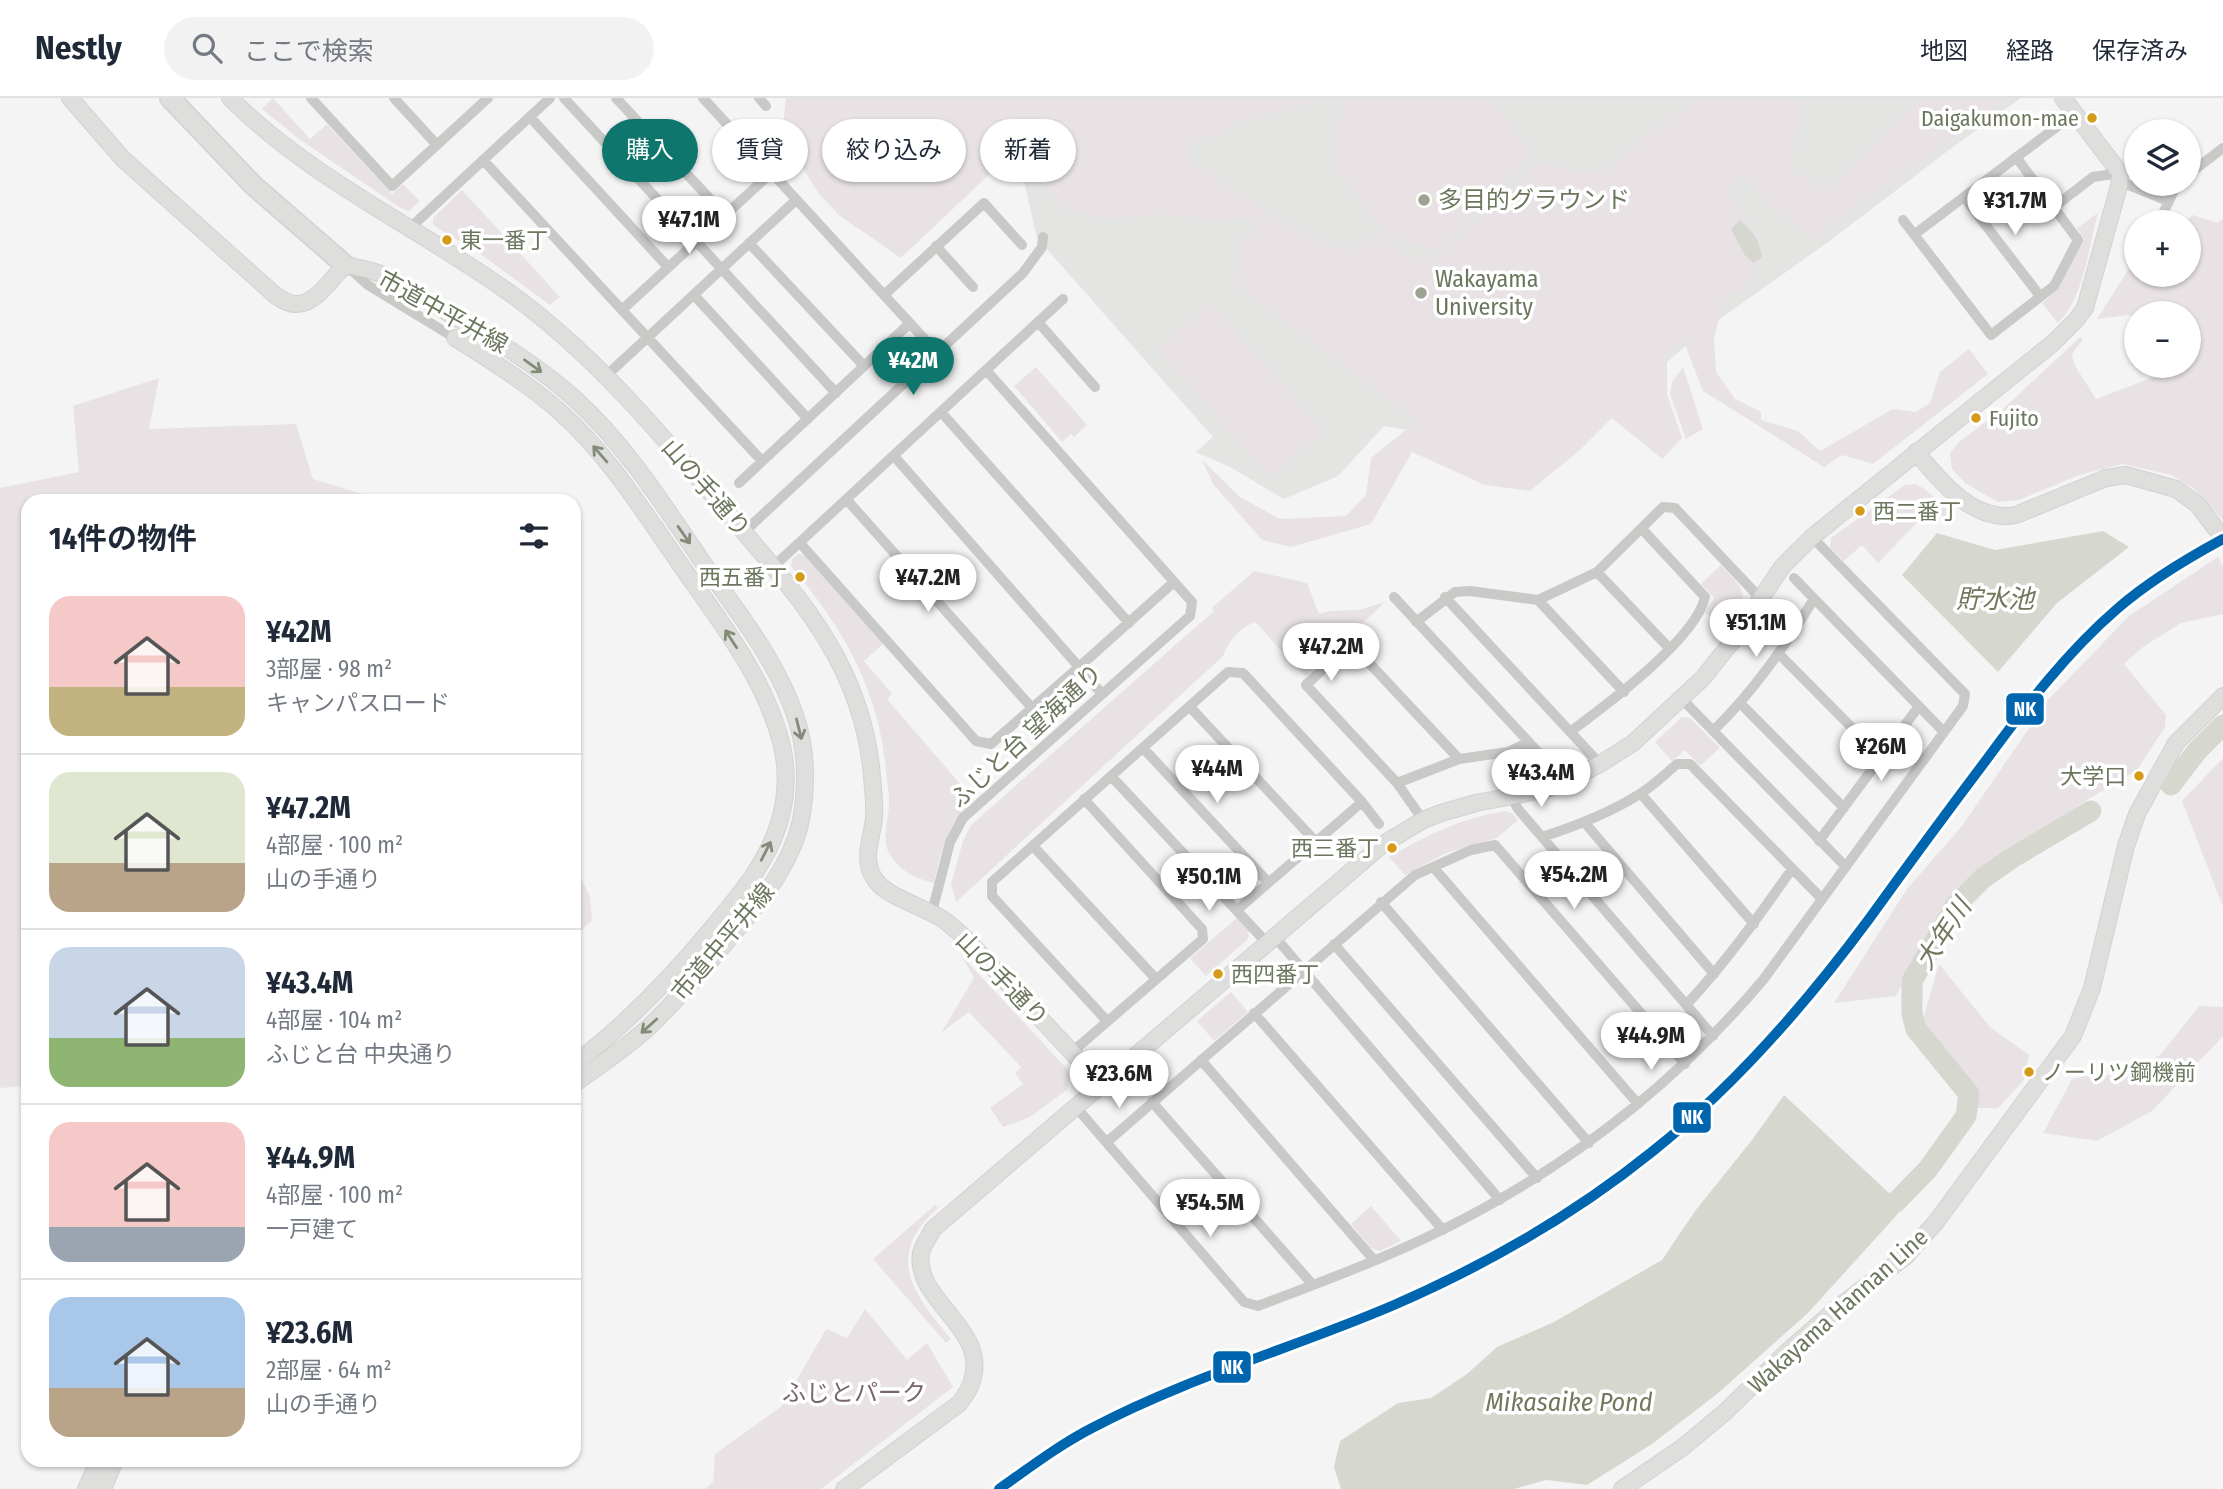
<!DOCTYPE html>
<html lang="ja">
<meta charset="utf-8">
<style>
body{margin:0;font-family:"Fira Sans Condensed","Noto Sans JP",sans-serif;background:#f2f2f3;color:#1f2937;height:100vh;display:flex;flex-direction:column;font-size:26px;white-space:nowrap}
*{box-sizing:border-box;margin:0}
p{font-size:23px;color:#747a83}
.icon{flex:none;width:38px;height:38px;fill:none;stroke:currentColor;stroke-width:2;stroke-linecap:round;stroke-linejoin:round}
.map{position:relative;flex:1;overflow:hidden}
.sheet{position:absolute;left:21px;top:396px;width:560px;height:973px;display:flex;flex-direction:column;background:#fff;border-radius:21px;box-shadow:0 2px 5px #0004}
.sheet>*{flex:none}
.hud{position:absolute;left:602px;top:21px;width:665px;height:63px;display:flex;gap:14px}
.tools{position:absolute;left:2124px;top:21px;display:grid;gap:14px}
.tools a{display:grid;place-items:center;width:77px;height:77px;border-radius:50%;background:#fff;box-shadow:0 2px 5px #0004;font-size:35px}
.price{position:absolute;translate:-50% -60px;padding:0 16px;border-radius:24px;background:#fff;color:#222;font-size:23px;line-height:46px;filter:drop-shadow(0 2px 4px #0008)}
.price::after{content:'';position:absolute;left:50%;top:42px;width:21px;height:16px;margin-left:-10px;background:inherit;clip-path:polygon(0 0,100% 0,50% 100%)}
.price.active{background:#0f766e;color:#fff}
ul{padding:0;list-style:none}
li{display:flex;align-items:center;gap:21px;height:175px;padding:0 28px}
li+li{border-top:2px solid #e0e1e3}
li span{display:grid;place-items:center;flex:none;width:196px;height:140px;border-radius:21px;color:#555}
li>.icon{margin-inline-start:auto}
span .icon{width:84px;height:84px;fill:#fffc;stroke-width:1}
li b{font-size:30px}
h2{display:flex;justify-content:space-between;align-items:center;height:84px;padding:0 28px;font-size:30px}
.tag{padding:0 24px;border-radius:32px;background:#fff;box-shadow:0 2px 5px #0004;font-size:24px;line-height:63px}
.tag.active{background:#0f766e;color:#fff}
header{display:flex;align-items:center;gap:42px;box-sizing:border-box;height:98px;padding:0 35px;background:#fff;border-bottom:2px solid #e0e1e3}
header strong{font-size:33px}
nav{display:flex;gap:38px;margin-inline-start:auto;font-size:24px}
.search{width:490px;height:63px;background:#f2f2f3;display:flex;align-items:center;gap:18px;box-sizing:border-box;padding:0 24px;border-radius:38px;color:#747a83;font-size:26px}
.map>svg:first-child{display:block}
</style>
<header>
<strong>Nestly</strong>
<div class="search"><svg class="icon" aria-label="search" viewBox="0 0 24 24"><circle cx="10" cy="10" r="6"/><path d="M15 15l6 6"/></svg>ここで検索</div>
<nav><a>地図</a><a>経路</a><a>保存済み</a></nav>
</header>
<div class="map">
<svg width="2223" height="1391" viewBox="0 0 2223 1391">
<rect width="100%" height="100%" fill="#f5f4f5"/>
<!-- built -->
<path fill="#e4e4e3" d="M1062 0H2021L1949 52 1827 145 1704 232 1567 351 1450 339 1384 328 1338 378 1284 401 1230 369 1196 354 1213 339 1037 140 1020 66 1007 46Z"/>
<!-- green -->
<path fill="#e8e2e5" d="M273 0 310 41 327 26 392 96 403 86 420 103 409 113 399 109 299 41 262 11Z
M786 0H1311L1315 5 1237 25 1220 37 1188 45V63L1288 127 1346 153 1380 137 1405 158 1437 160 1542 63 1579 76 1604 73 1640 43 1700 0H1792L1801 4 1791 71 1829 92 1919 0H2002L1982 18 1813 140 1772 108 1741 75 1729 93 1744 120 1758 137 1760 162 1741 193 1726 197 1714 239 1716 274 1735 301 1761 314V322L1798 333 1820 353 1893 311 1916 314 1930 305 1940 274 1969 251 1988 276 1873 366 1842 357 1824 369 1703 293 1682 239 1667 258V296L1682 340 1662 361 1612 320 1580 352 1530 393 1485 387 1412 354 1371 426 1291 449 1262 442 1213 386 1202 362 1240 399 1280 421 1346 418 1366 397 1371 360 1417 323 1233 186 1241 144 1258 129 1252 120 1212 121 1166 117 1098 121 1063 110 1013 54 901 160 840 118 819 96 782 37Z
M1351 0H1490L1527 49 1524 66 1436 154 1387 138 1333 67 1341 13Z
M462 92 560 199 550 207 483 158 433 127V120Z
M2098 115C2088 151 2085 197 2058 225L2042 205 2057 192 2084 141 2077 130Z
M2193 117 2218 125 2223 120V422L2194 391 2171 377 2123 366 2079 377 2019 402 1998 404 1965 385 1952 371 1950 355 1959 344 2002 312 2080 239 2083 241 2072 256 2074 266 2096 301 2162 276 2161 268H2189V215H2137V219L2129 217 2097 221 2128 172 2137 165V177H2189V124H2185Z
M1211 205 1324 333 1271 380 1158 252Z
M1036 269 1087 327 1074 339 1071 336 1062 344 1014 288Z
M1683 269 1703 331 1686 341 1670 296 1672 284Z
M159 280 149 331 296 326 313 381 382 402H28V988L0 990V390L79 374 73 308Z
M1915 386 1923 390 1954 415 1951 422 1929 412 1878 465 1862 447 1844 463 1830 450 1831 440 1905 387Z
M798 456 806 457 884 545 864 563 892 596 887 601 974 702C947 728 942 749 934 785 913 780 898 772 888 753 882 740 889 719 889 705 889 694 887 684 886 673 879 591 843 530 791 468L792 461Z
M2218 459 2223 468V516L2181 525 2143 549 2124 566 2166 617 2165 629 2137 672 2087 702 1955 792 1896 898 1834 905 1907 791 1962 728 2049 601 2129 518Z
M1721 467C1750 498 1748 494 1726 529L1704 514 1714 500 1701 486Z
M1254 473 1307 485 1319 516 1330 513 1359 512 1385 504 1306 579 1255 524C1240 530 1228 543 1223 558L956 804 951 786 963 743 971 727 1214 513 1212 510Z
M1682 619 1690 620 1720 650 1700 668 1685 652 1672 663 1655 644Z
M2223 660V809L2182 703Z
M1505 713 1513 716 1518 722 1497 740 1446 755 1405 777 1389 759C1427 737 1462 720 1505 713Z
M574 765 590 799 592 822 578 836H574Z
M1237 820 1249 833 1248 841 1206 878 1190 860Z
M961 857 1070 974 1068 991 1030 1019 1003 1029 990 1010 1023 986 1015 975 1021 969 969 914 941 935 974 880Z
M1939 866 1990 929 2029 957 2024 982 1998 1010H1976L1947 983 1917 942Z
M1231 894 1248 914 1214 943 1197 923Z
M2199 908 2223 909V938L2152 1013 2097 1043 2043 1035 2072 981 2098 975 2123 981 2161 956Z
M935 1107 938 1110C883 1158 914 1197 951 1241L946 1245 873 1161Z
M1371 1108 1401 1143 1380 1153 1371 1150 1351 1126Z
M865 1211 907 1262 927 1245 953 1289 821 1391H705L713 1384 715 1356 782 1308 826 1231 847 1240Z"/>
<!-- water -->
<path fill="#d6d8cf" d="M1740 122C1753 133 1760 142 1762 160L1753 165 1744 156 1731 131Z
M2103 433 2129 449 2057 505 1998 574 1902 477 1937 435 1995 452Z
M1784 997 1904 1109 1808 1215 1717 1296 1652 1346 1587 1387 1546 1382 1514 1391H1341L1334 1369 1340 1343 1398 1305 1431 1300 1467 1276 1497 1249 1554 1224 1662 1162 1695 1113 1752 1042Z"/>
<g fill="none" stroke-linecap="round" stroke-linejoin="round">
<!-- river -->
<path stroke="#d6d8cf" stroke-width="21" d="M2171 687 2197 653 2223 627
M1896 1104 1928 1071 1966 1018 1969 996 1916 931 1912 916V883L1956 807 1983 780 2012 760 2091 713"/>
<!-- secondary-tunnel -->
<path stroke="#cccec8" stroke-width="16" stroke-dasharray="16 8" stroke-linecap="butt" d="M2216 431 2223 444"/>
<defs>
<path id="secondary" d="M70 0 123 61 275 197C281 201 288 206 296 206 315 207 333 179 345 167 356 169 367 171 378 175 396 181 414 195 431 205 481 234 532 262 575 301 628 349 666 411 706 469 738 515 777 563 795 617 807 651 807 688 801 722 790 774 750 815 718 854 696 879 674 905 650 928 626 950 600 967 574 986
M230 0C314 84 423 131 518 201 605 266 673 351 743 433 808 509 863 574 872 678 873 692 875 706 874 720 872 740 862 761 874 780 886 800 924 808 944 822 968 840 987 864 1007 885 1039 919 1070 952 1101 986
M455 240C491 262 527 285 559 313 608 356 643 413 680 466 718 521 764 578 781 644 788 670 787 702 778 728 766 766 738 799 713 829 671 880 627 926 574 966
M1916 354C1941 384 1974 425 2016 417L2106 380 2126 377 2176 391 2198 407 2216 431
M86 1391 99 1362
M103 1391 115 1362
M844 1391 960 1305C963 1299 969 1293 971 1286 992 1231 913 1203 921 1155 923 1147 929 1139 933 1131L1382 747 1423 722 1441 715 1476 705 1543 692 1563 685 1600 666 1633 645 1703 580 1731 545 1782 469 1812 439 2053 245 2077 221 2085 210 2119 88 2120 75 2063 0
M1622 1391 1683 1349 1724 1315 1788 1253 1836 1211 1906 1158 1936 1124 2073 938 2092 890 2126 748 2137 716 2176 645 2223 598"/>
<path id="highway" d="M170 0 253 87 345 167"/>
</defs>
<!-- secondary casing -->
<use href="#secondary" stroke="#d2d2d1" stroke-width="18"/>
<!-- highway casing -->
<use href="#highway" stroke="#d1d1d0" stroke-width="22"/>
<!-- street -->
<path stroke="#c9cac8" stroke-width="10" d="M311 0 392 88 488 0
M394 0 437 47
M564 0 836 295
M616 0 725 117
M703 0 929 246
M759 0 766 8
M530 19 668 169
M483 62 762 363
M2189 76 2223 50
M2119 83 2168 103
M1964 99 2040 198
M2054 109 2093 79 2120 75
M1903 122 1991 237 2054 188 2078 142 2016 59
M2159 124 2177 86
M410 130 550 0
M1915 136 2075 15
M749 145 864 268
M936 148 973 189
M347 168 368 187 455 240
M694 197 808 321
M884 197 984 105 1022 147
M623 211 771 75
M1038 224 1095 289
M986 272 1063 201
M607 277 796 102
M941 314 1129 525
M739 385 910 225
M847 402 1032 610
M744 434 1023 175 1042 149 1043 139
M800 445 976 643 991 646 1079 569 894 358
M773 469 986 272 1192 504 1190 518 963 720 950 744 932 814
M1597 474 1669 550
M1794 480 1944 634
M1394 499 1552 669
M1445 499 1600 666
M1538 502 1624 594
M1416 524 1455 494 1470 493 1538 502 1597 474 1663 409 1675 410 1761 501
M1779 556 1880 658
M1102 596 1079 569 1174 484
M1682 601 1846 769
M1741 606 1844 710
M1190 609 1316 744
M1713 633C1754 593 1784 549 1814 501
M1570 634C1605 608 1696 541 1705 499L1642 431
M1143 650 1268 784
M1111 678 1267 845
M1397 685 1459 661 1508 654 1529 644
M1641 696 1754 826
M1511 698 1518 711 1542 739 1713 938
M1362 704 1379 726
M1423 722 1397 685 1306 587 1345 550 1356 551 1459 661
M1585 725 1714 876
M1542 739C1576 728 1608 716 1638 697 1652 689 1665 676 1677 666H1690L1822 801
M1819 743 1919 608
M1033 748 1156 881
M1434 770 1638 1006
M1381 804 1589 1045
M1275 839 1500 1102
M1334 846 1537 1080
M1687 906C1726 864 1759 818 1792 771
M1254 915 1443 1132
M1107 923 992 798V784L1228 574 1243 575 1362 704 1237 812
M1072 954 1203 841 1202 831 1084 701
M1201 962 1374 1162
M1152 1004 1313 1187
M1075 1008 1244 1204 1258 1208C1321 1184 1384 1161 1444 1131 1567 1070 1675 986 1763 882L1963 608 1965 596 1812 439
M1107 1044 1415 777 1471 752 1495 747 1685 966"/>
<!-- secondary -->
<use href="#secondary" stroke="#dededd" stroke-width="16"/>
<!-- highway -->
<use href="#highway" stroke="#dededd" stroke-width="19"/>
<defs>
<path id="rail-1" d="M999 1391C1029 1370 1059 1347 1092 1330 1188 1279 1294 1250 1394 1207 1486 1167 1575 1116 1653 1053 1736 987 1806 906 1869 821 1908 767 1947 714 1987 661 2026 608 2067 554 2117 511 2149 483 2186 461 2223 441"/>
</defs>
<!-- rail-1 casing -->
<use href="#rail-1" stroke="#fff" stroke-width="16"/>
<!-- rail-1 -->
<use href="#rail-1" stroke="#0065af" stroke-width="10"/>
</g>
<!-- one-way arrows -->
<defs><path id="oneway-shaft" d="M-6 0H5M1.5-3L5.5 0L1.5 3" fill="none" stroke-width="1.6" stroke-linecap="round" stroke-linejoin="round" transform="scale(1.75)"/></defs>
<g stroke="#838c77">
<use href="#oneway-shaft" transform="translate(533 268) rotate(36)"/>
<use href="#oneway-shaft" transform="translate(600 356) rotate(-131)"/>
<use href="#oneway-shaft" transform="translate(684 437) rotate(55)"/>
<use href="#oneway-shaft" transform="translate(731 541) rotate(-123)"/>
<use href="#oneway-shaft" transform="translate(799 631) rotate(76)"/>
<use href="#oneway-shaft" transform="translate(766 753) rotate(-63)"/>
<use href="#oneway-shaft" transform="translate(649 928) rotate(138)"/>
</g>
<!-- markers -->
<g fill="#d49a18" stroke="#fff" stroke-width="2.5">
<circle cx="2092" cy="20" r="6"/>
<circle cx="447" cy="142" r="6"/>
<circle cx="1976" cy="320" r="6"/>
<circle cx="1860" cy="413" r="6"/>
<circle cx="800" cy="479" r="6"/>
<circle cx="2139" cy="678" r="6"/>
<circle cx="1392" cy="750" r="6"/>
<circle cx="1218" cy="876" r="6"/>
<circle cx="2029" cy="974" r="6"/>
</g>
<g fill="#9ca393" stroke="#fff" stroke-width="2.5">
<circle cx="1424" cy="102" r="7"/>
<circle cx="1421" cy="195" r="7"/>
</g>
<g text-anchor="middle" stroke-width="7" stroke-linejoin="round" paint-order="stroke">
<!-- bus labels -->
<g font-size="22" fill="#6c775e" stroke="#fff" text-anchor="start">
<text x="2079" y="28" text-anchor="end">Daigakumon-mae</text>
<text x="460" y="150">東一番丁</text>
<text x="1989" y="328">Fujito</text>
<text x="1873" y="421">西二番丁</text>
<text x="787" y="487" text-anchor="end">西五番丁</text>
<text x="2126" y="686" text-anchor="end">大学口</text>
<text x="1379" y="758" text-anchor="end">西三番丁</text>
<text x="1231" y="884">西四番丁</text>
<text x="2042" y="982">ノーリツ鋼機前</text>
</g>
<!-- poi labels -->
<g font-size="24" fill="#6c775e" stroke="#fff" text-anchor="start">
<text x="1438" y="110">多目的グラウンド</text>
<text x="1435" y="189">Wakayama<tspan x="1435" dy="28">University</tspan></text>
</g>
<!-- street labels -->
<g font-size="24" fill="#6c775e" stroke="#fff">
<text transform="translate(443 214) rotate(29)" y="8">市道中平井線</text>
<text transform="translate(706 390) rotate(49)" y="8">山の手通り</text>
<text transform="translate(1026 638) rotate(-43)" y="8">ふじと台 望海通り</text>
<text transform="translate(723 844) rotate(-50)" y="8">市道中平井線</text>
<text transform="translate(1002 881) rotate(46)" y="8">山の手通り</text>
<text transform="translate(1838 1213) rotate(-42)" y="8">Wakayama Hannan Line</text>
</g>
<!-- park labels -->
<g font-size="24" fill="#7a6569" stroke="#fff">
<text x="854" y="1303">ふじとパーク</text>
</g>
<!-- water labels -->
<g font-size="26" font-style="italic" fill="#71785e" stroke="#fff">
<text x="1995" y="510">貯水池</text>
<text transform="translate(1943 836) rotate(-57)" y="9">大年川</text>
<text x="1569" y="1313">Mikasaike Pond</text>
</g>
</g>
<g stroke="#fff" stroke-width="2.5">
<rect x="2005" y="594" width="40" height="34" rx="7" fill="#0065af"/>
<rect x="1672" y="1003" width="40" height="33" rx="7" fill="#0065af"/>
<rect x="1212" y="1252" width="40" height="34" rx="7" fill="#0065af"/>
</g>
<g font-size="19" text-anchor="middle" font-weight="bold" fill="#fff">
<text x="2025" y="618">NK</text>
<text x="1692" y="1026">NK</text>
<text x="1232" y="1276">NK</text>
</g>
</svg>
<div class="tools">
<a><svg class="icon" aria-label="layers" viewBox="0 0 24 24"><path d="M12 4l9 5-9 5-9-5zM3 14l9 5 9-5"/></svg></a>
<a>+</a>
<a>−</a>
</div>
<b class="price" style="left:2015px;top:139px">¥31.7M</b>
<b class="price" style="left:689px;top:158px">¥47.1M</b>
<b class="price active" style="left:913px;top:299px">¥42M</b>
<b class="price" style="left:928px;top:516px">¥47.2M</b>
<b class="price" style="left:1756px;top:561px">¥51.1M</b>
<b class="price" style="left:1331px;top:585px">¥47.2M</b>
<b class="price" style="left:1881px;top:685px">¥26M</b>
<b class="price" style="left:1217px;top:707px">¥44M</b>
<b class="price" style="left:1541px;top:711px">¥43.4M</b>
<b class="price" style="left:1574px;top:813px">¥54.2M</b>
<b class="price" style="left:1209px;top:815px">¥50.1M</b>
<b class="price" style="left:1651px;top:974px">¥44.9M</b>
<b class="price" style="left:1119px;top:1012px">¥23.6M</b>
<b class="price" style="left:1210px;top:1141px">¥54.5M</b>
<div class="hud">
<a class="tag active">購入</a>
<a class="tag">賃貸</a>
<a class="tag">絞り込み</a>
<a class="tag">新着</a>
</div>
<section class="sheet">
<h2>14件の物件<svg class="icon" aria-label="filters" viewBox="0 0 24 24"><path d="M4 7h16M4 17h16"/><circle cx="9" cy="7" r="2"/><circle cx="15" cy="17" r="2"/></svg></h2>
<ul>
<li><span style="background:linear-gradient(#f6c9c9 65%,#c2b280 0)"><svg class="icon" aria-label="home" viewBox="0 0 24 24"><path d="M3 11l9-7 9 7M6 9v11h12V9"/></svg></span><div><b>¥42M</b><p>3部屋 · 98 m²</p><p>キャンパスロード</p></div></li>
<li><span style="background:linear-gradient(#dfe7d0 65%,#b9a48a 0)"><svg class="icon" aria-label="home" viewBox="0 0 24 24"><path d="M3 11l9-7 9 7M6 9v11h12V9"/></svg></span><div><b>¥47.2M</b><p>4部屋 · 100 m²</p><p>山の手通り</p></div></li>
<li><span style="background:linear-gradient(#c9d6e8 65%,#8fb573 0)"><svg class="icon" aria-label="home" viewBox="0 0 24 24"><path d="M3 11l9-7 9 7M6 9v11h12V9"/></svg></span><div><b>¥43.4M</b><p>4部屋 · 104 m²</p><p>ふじと台 中央通り</p></div></li>
<li><span style="background:linear-gradient(#f6c9c9 75%,#9aa5b1 0)"><svg class="icon" aria-label="home" viewBox="0 0 24 24"><path d="M3 11l9-7 9 7M6 9v11h12V9"/></svg></span><div><b>¥44.9M</b><p>4部屋 · 100 m²</p><p>一戸建て</p></div></li>
<li><span style="background:linear-gradient(#a9c7e8 65%,#b9a48a 0)"><svg class="icon" aria-label="home" viewBox="0 0 24 24"><path d="M3 11l9-7 9 7M6 9v11h12V9"/></svg></span><div><b>¥23.6M</b><p>2部屋 · 64 m²</p><p>山の手通り</p></div></li>
</ul>
</section>
</div>
